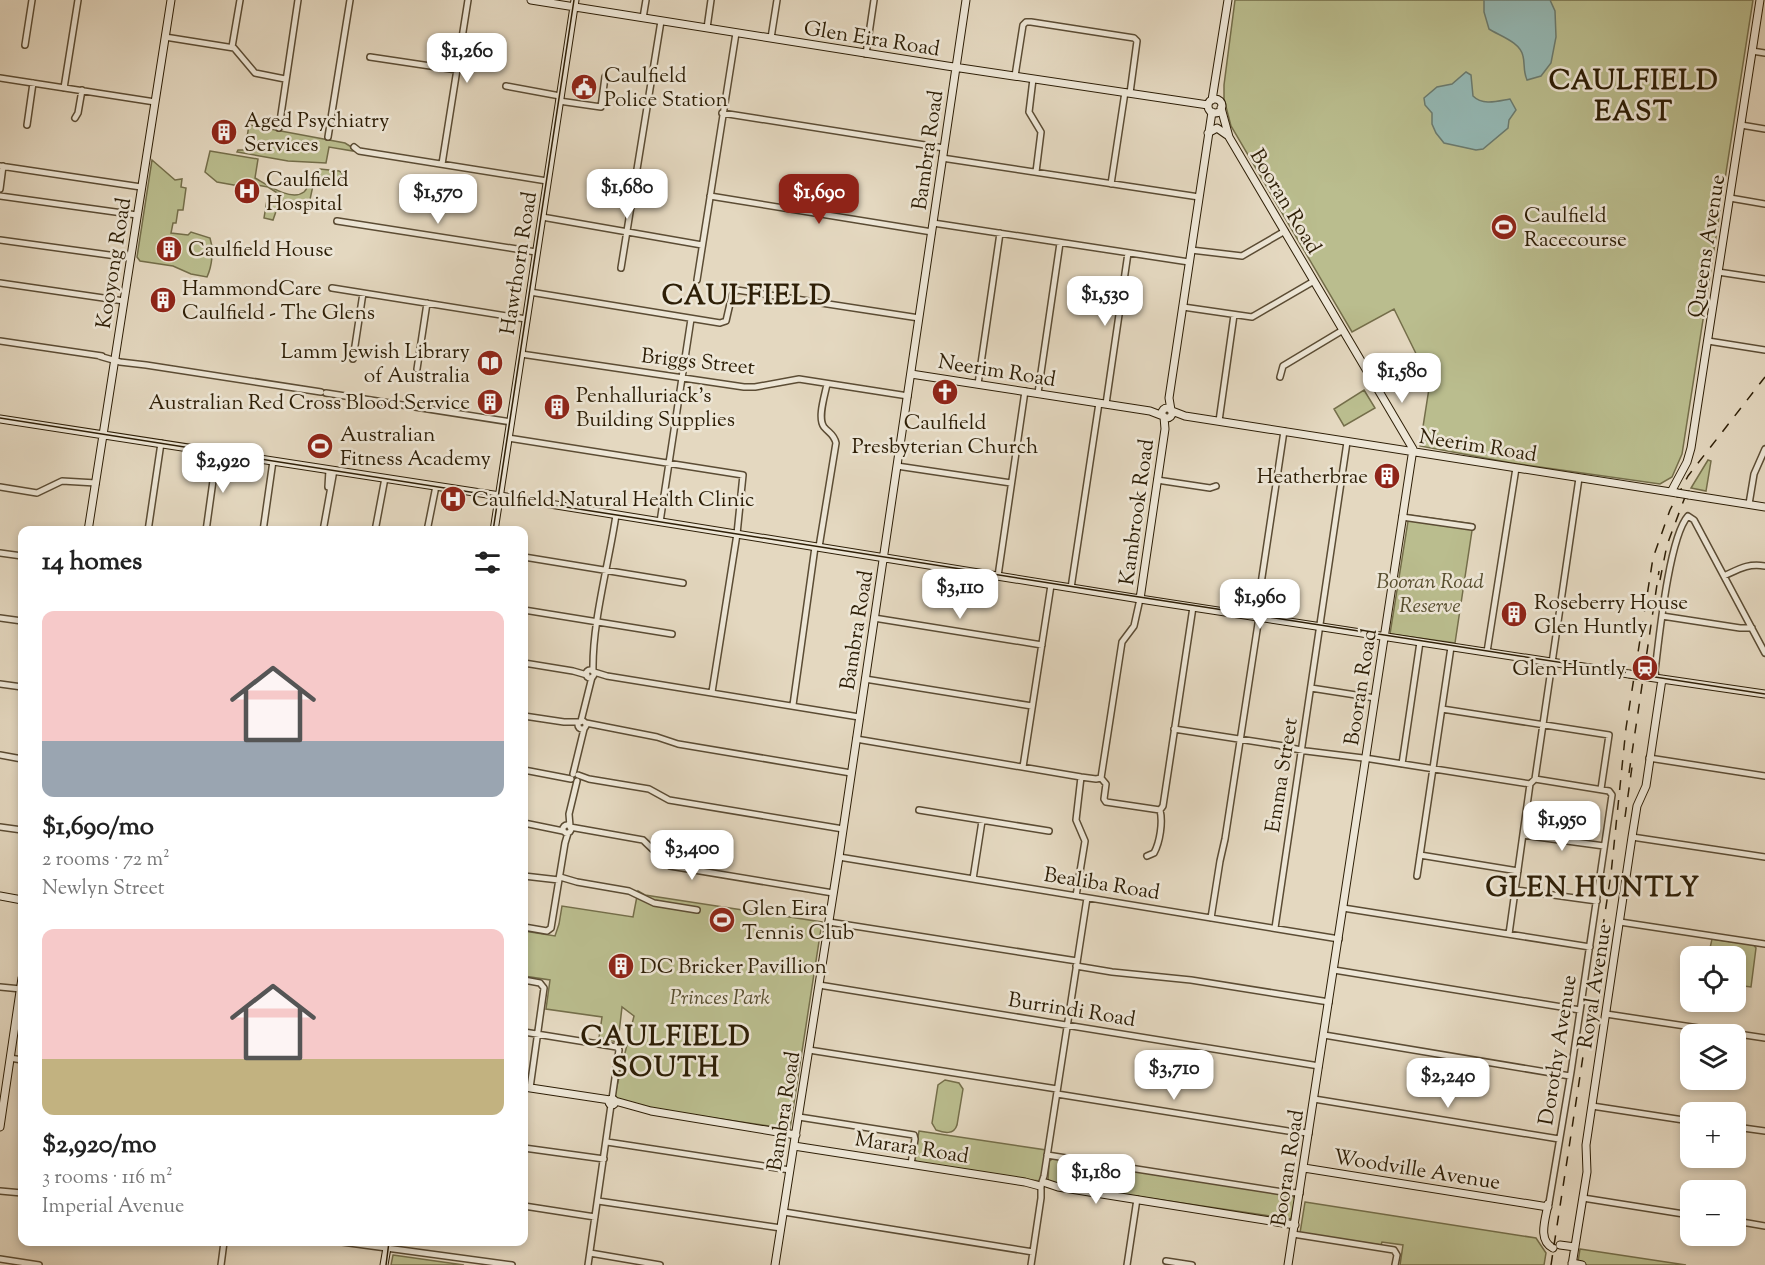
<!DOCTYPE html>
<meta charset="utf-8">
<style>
body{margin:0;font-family:"Sorts Mill Goudy",serif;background:#f2f2f2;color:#222;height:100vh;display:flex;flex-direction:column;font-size:22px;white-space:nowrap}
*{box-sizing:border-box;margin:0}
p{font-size:20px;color:#767676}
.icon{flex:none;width:33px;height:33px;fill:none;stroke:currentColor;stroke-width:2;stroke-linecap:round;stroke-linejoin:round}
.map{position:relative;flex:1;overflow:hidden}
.panel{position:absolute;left:18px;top:526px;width:510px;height:720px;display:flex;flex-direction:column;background:#fff;border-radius:12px;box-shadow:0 3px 9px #0003}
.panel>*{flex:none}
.fabs{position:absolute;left:1680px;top:946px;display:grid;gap:12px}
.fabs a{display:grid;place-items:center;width:66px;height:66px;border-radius:12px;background:#fff;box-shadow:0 3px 9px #0003;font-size:30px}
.price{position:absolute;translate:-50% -51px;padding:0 14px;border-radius:12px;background:#fff;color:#222;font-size:20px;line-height:39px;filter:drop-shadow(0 2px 3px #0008)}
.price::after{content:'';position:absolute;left:50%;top:36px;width:18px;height:14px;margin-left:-9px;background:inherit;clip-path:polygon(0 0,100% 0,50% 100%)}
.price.active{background:#8f2418;color:#fff}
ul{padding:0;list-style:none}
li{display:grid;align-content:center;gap:12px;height:318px;padding:0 24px}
li span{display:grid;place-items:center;height:186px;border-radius:12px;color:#555}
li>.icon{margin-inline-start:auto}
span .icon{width:108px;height:108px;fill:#fffc;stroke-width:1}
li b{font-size:26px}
h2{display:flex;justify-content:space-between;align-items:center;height:72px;padding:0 24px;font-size:26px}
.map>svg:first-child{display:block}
</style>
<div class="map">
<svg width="1765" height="1265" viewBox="0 0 1765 1265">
<rect width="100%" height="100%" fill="#e4d8c0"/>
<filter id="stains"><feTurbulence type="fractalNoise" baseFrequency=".00333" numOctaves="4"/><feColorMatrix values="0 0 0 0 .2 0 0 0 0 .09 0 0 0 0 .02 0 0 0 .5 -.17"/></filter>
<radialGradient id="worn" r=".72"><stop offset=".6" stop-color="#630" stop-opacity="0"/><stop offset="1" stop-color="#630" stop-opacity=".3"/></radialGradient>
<!-- green -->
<path fill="#babd8e" stroke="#746e4a" stroke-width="1.5" d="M1235 0H1753L1682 454 1672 477 1660 484 1512 463 1420 446 1430 382 1394 309 1352 332 1231 126 1224 99V85Z
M249 125 345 143 353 148V151L329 147 326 163 288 161 237 152 238 150H245Z
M210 151 258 159 255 178C266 184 291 202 304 192 308 189 307 184 310 179 312 175 317 172 320 169L339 171 342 173V180L337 179V182L322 180V177L315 176 308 209 302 208 303 201 297 200V203L280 200 273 220 264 218 267 200 274 203 279 194 268 187 257 185 256 189 217 182 205 172Z
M152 160 175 180 182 179 181 187 186 188 183 210H178L176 223H173L171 233 188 235 191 232 210 238C214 250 212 266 207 277L191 274 173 266 140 261 137 257Z
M1364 390 1375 408 1344 426 1334 409Z
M1708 460 1711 461 1706 491 1691 488Z
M1409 515 1473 524 1455 643 1390 634Z
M638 891 645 895 822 922 790 1129 651 1109 616 1099 615 1094 634 1016 622 1007 618 1042 599 1038 602 1017 546 1009 550 980 524 976V931L555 936 559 924 562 906 633 917Z
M1712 939 1754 945 1756 948 1751 987 1736 985V957H1708Z
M945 1080 959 1083 963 1089 957 1125C954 1135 944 1133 936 1130L932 1123 938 1085Z
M919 1131 1046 1150 1041 1178 1039 1181 917 1162 914 1159Z
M1054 1158 1293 1196 1295 1199 1291 1219 1053 1184 1048 1182 1049 1161Z
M1305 1202 1536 1238 1546 1253 1544 1265H1400L1403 1245 1382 1242 1381 1245 1300 1233Z
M1580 1249 1686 1265H1587L1578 1262Z
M393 1255 464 1265H391Z"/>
<!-- water -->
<path fill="#95b9b5" stroke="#6b7b6f" stroke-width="1.5" d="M1484 0H1550L1555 11 1556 37 1551 63 1541 76 1527 80C1523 71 1525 64 1523 56 1520 42 1500 36 1489 29L1484 12Z
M1466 72 1471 75 1473 96C1483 106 1498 101 1510 99L1516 110 1509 120 1508 128 1483 149 1476 150 1444 143 1436 133 1432 124V113L1425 105 1424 98 1437 87 1452 84Z"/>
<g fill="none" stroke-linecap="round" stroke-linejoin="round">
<defs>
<path id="street" d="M643 18 646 0
M707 28 711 0
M165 37 234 48 255 73 285 79
M771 38 777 0
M25 45 32 0
M232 47 240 0
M1752 51 1765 53
M866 54 874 0
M370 57 457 70
M1015 76 1023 25 1026 22H1031L1134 38 1137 41 1130 93
M0 78 155 102
M1033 79 1029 112 1041 132 1036 172
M506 86 560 96
M64 88 78 0
M559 101 601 107 605 77
M722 113 944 148
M75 118 78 113 82 90
M27 125 33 83
M1741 125 1765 129
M279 128 298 0
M328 137 350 0
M354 147 359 151 547 181
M942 158 1199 197
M442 164 468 0
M0 166 141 187
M1111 184 1125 92
M0 189 3 166
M0 196 137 215
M710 196 932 232
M1730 198 1765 204
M542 217 702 245
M337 221 536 252
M933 223 1189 262
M0 240 131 258
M1191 250 1242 256 1285 231
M621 268 661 21
M1718 272 1765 279
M697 280 736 33
M0 283 124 301
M332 288 526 319
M530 292 720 323 726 321 732 295 737 290 919 318
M1183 307 1252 317 1314 281
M0 341 102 356
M1708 341 1765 350
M521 354 744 387H755L799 379 908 396
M99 356 120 362 146 365 321 392
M353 359 363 293
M417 369 427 303
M1280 377 1283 366 1343 330
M978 384 1000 233
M326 393 511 422
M1038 393 1060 243
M1106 404 1128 253
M1219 421 1234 315
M508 438 743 475 737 534 712 692
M897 466 1011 483
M1157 480 1210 488 1216 486
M0 487 37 493 62 481 96 483
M328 487 329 470
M1749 504 1754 474 1765 449
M1402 517 1472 527
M660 522 691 319
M148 531 161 443
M206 531 217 452
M263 531 273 461
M323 531 334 470
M375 531 385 478
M427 531 436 486
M819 547 836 443C834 434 829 433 824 427 817 418 825 395 827 384
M0 553 22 556
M524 557 683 583
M998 576 1025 391
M1724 576C1739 569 1748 563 1765 566
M1071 588 1099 403
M524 610 672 634
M1662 616 1740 628H1752
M1256 617 1284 431
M0 618 22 621
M874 618 1042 645
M1487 652 1516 468
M524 663 573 671 587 675
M586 674a4 4 0 1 1 8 0a4 4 0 1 1-8 0Z
M593 671C592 622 609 563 616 515
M594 672 607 676 859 717
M1656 678 1655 671C1659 639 1669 537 1688 516L1694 520 1765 653
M865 679 1032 706
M0 684 22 687
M1311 688 1375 698
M793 705 815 547
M1442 709 1609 735 1601 789
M524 716 564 722H580
M578 725a4 4 0 1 1 8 0a4 4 0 1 1-8 0Z
M581 721 592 677
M586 723 657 737 678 744 851 773
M1174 729 1284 746
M856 739 1081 777 1096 779 1101 778
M1281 746 1306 751 1371 759 1530 784
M0 755 22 759
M1649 758 1765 776
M1402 764 1420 642
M1023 767 1051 585
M524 770 571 779
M573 774 584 729
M578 775 589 779 649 789 669 800 843 829
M1101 778 1122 642 1134 626 1140 599
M1101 778 1106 784 1104 799 1106 802 1160 810
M1535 779 1609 791 1612 795 1571 1072 1549 1203
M919 810 1049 831
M524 823 563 831
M563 829a4 4 0 1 1 8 0a4 4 0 1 1-8 0Z
M570 826 569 814 577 781
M0 827 22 830
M570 827 643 840 670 866 833 893
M1523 835 1604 846
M1632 837 1765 857
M1420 855 1518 871
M1147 856 1154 853C1160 842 1163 822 1160 810L1163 806 1193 607
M839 857 1339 939
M524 876 559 880
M1417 876 1451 647
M560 877 577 882 629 891 654 903 697 910
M973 879 982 821
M1516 890 1597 901
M1076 896 1085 841 1076 820 1081 777
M1343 908 1590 947
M1211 918 1220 861 1225 839 1259 617
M829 922 1077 961
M1620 922 1765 944
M524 927 547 931 551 928 565 843 568 833
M1275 928 1347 442
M1509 934 1530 784 1535 779 1579 478
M1076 966 1112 972 1191 980 1329 1002
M1334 970 1580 1010
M524 980 540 983 544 988 530 1088
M819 985 1319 1066
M0 987 21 989
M1606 1014 1765 1038
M524 1032 617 1047 619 1050 612 1099
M1324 1035 1570 1076
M809 1050 1057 1089
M10 1058 22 1060
M1057 1094 1288 1131 1309 1133
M1314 1099 1559 1139
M1592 1106 1690 1121
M799 1117 914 1135 915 1139 911 1164
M1736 1127 1765 1131
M607 1142 790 1170
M524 1148 604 1159
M1047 1155 1283 1192 1300 1193
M1042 1182 1044 1176 1087 898
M0 1191 22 1193
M1583 1198 1690 1215
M598 1201 781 1228
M524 1206 595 1217
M784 1212 1033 1252
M1736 1221 1765 1226
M1293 1234 1394 1250 1397 1255 1395 1265
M342 1242 512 1265
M590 1253 660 1265
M0 1259 39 1265
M1166 1261 1192 1265
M221 1265 224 1242
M588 1265 611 1105
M1031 1265 1041 1198V1187
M1127 1265 1137 1199"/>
<path id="secondary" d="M531 0 947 66 1208 105
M1208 106a7 7 0 1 1 14 0a7 7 0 1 1-14 0Z
M1212 100 1228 0
M1221 108 1229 137 1413 449 1288 1265
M1208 133 1217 128 1227 135
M911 374 1150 411 1163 416
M1162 413a5 5 0 1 1 10 0a5 5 0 1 1-10 0Z
M1171 410 1169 398 1212 112
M1172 411 1185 416 1677 493
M0 419 500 496 1140 599 1629 674
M1671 492 1687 462 1691 448 1760 0
M1689 495 1765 507
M88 531 171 0
M494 531 575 0
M1140 599 1165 429 1164 417
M1648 677 1765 694
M0 896 22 900
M524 1087 610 1100
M609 1102a3 3 0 1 1 6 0a3 3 0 1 1-6 0Z
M615 1101 651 1111 796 1135
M0 1127 22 978
M794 1146 1025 1182 1040 1186
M1304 1168 1548 1207
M1046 1183 1058 1187 1295 1225
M1548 1204C1546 1218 1537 1240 1553 1248
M1560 1245 1575 1247
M1572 1263 1582 1265
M384 1265 388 1242
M775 1265 839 857 966 0
M1572 1265 1587 1172 1586 1145 1632 837 1637 806 1646 786 1662 679"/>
</defs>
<!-- street casing -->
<use href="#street" stroke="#5b4c34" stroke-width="8"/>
<!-- secondary casing -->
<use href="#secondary" stroke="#2d1e06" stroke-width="9"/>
<!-- street -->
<use href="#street" stroke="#ede6d6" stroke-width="5"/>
<!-- secondary -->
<use href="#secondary" stroke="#ede6d6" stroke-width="7"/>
<!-- tram -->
<path stroke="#2d1e06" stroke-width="1.5" d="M0 418C589 507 1176 606 1765 694
M493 531 574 0
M386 1265 389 1242"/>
<!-- rail -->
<path stroke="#2d1e06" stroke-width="1.5" stroke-dasharray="10 10" stroke-linecap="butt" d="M1660 580 1667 545 1685 497
M1629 773 1659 571
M1625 817 1632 767
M1551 1265 1611 874 1626 728 1653 558 1670 510 1688 476 1765 377"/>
<defs>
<path id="secondary-bridge" d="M1677 493 1689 495
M1629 674 1648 677"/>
</defs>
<!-- secondary-bridge casing -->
<use href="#secondary-bridge" stroke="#2d1e06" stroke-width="9" stroke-linecap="butt"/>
<!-- secondary-bridge -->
<use href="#secondary-bridge" stroke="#ede6d6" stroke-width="7"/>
</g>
<!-- icons -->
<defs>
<symbol id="civic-disc" viewBox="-11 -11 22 22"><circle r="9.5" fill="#8f2418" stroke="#ede6d6"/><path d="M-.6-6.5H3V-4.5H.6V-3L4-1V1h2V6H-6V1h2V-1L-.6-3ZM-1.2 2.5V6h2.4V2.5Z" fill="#fff"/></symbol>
<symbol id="building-disc" viewBox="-11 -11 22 22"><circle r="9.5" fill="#8f2418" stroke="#ede6d6"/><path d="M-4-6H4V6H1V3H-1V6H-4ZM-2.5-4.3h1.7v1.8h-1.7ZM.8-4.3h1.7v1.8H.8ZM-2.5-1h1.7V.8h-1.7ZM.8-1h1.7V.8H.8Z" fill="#fff"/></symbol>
<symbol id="hospital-disc" viewBox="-11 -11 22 22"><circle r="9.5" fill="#8f2418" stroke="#ede6d6"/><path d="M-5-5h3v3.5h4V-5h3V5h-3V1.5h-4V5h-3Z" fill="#fff"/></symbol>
<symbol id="stadium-disc" viewBox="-11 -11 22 22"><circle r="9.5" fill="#8f2418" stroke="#ede6d6"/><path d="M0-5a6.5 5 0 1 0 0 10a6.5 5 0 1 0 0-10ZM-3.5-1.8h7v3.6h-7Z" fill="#fff"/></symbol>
<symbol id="library-disc" viewBox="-11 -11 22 22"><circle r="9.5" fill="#8f2418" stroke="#ede6d6"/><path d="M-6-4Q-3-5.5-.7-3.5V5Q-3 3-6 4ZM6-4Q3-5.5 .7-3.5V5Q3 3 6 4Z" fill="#fff"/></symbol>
<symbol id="church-disc" viewBox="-11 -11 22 22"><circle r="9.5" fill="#8f2418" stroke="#ede6d6"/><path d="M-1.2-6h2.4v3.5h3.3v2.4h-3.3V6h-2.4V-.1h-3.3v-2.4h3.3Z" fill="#fff"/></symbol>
<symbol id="station-disc" viewBox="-11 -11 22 22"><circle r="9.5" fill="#8f2418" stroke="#ede6d6"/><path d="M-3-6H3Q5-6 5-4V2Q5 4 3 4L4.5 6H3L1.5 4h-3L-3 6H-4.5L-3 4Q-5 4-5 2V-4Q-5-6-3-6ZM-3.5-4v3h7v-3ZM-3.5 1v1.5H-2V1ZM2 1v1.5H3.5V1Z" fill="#fff"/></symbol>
</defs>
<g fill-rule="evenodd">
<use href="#civic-disc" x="569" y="72" width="30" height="30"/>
<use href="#building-disc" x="209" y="117" width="30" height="30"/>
<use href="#hospital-disc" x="232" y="176" width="30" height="30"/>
<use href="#stadium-disc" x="1489" y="212" width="30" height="30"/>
<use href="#building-disc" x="154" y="234" width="30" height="30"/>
<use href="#building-disc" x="148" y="285" width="30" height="30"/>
<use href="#library-disc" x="475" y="348" width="30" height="30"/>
<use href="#church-disc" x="930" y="377" width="30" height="30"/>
<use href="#building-disc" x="475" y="387" width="30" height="30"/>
<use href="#building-disc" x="542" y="392" width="30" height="30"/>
<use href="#stadium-disc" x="305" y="431" width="30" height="30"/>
<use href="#building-disc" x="1372" y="461" width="30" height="30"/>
<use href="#hospital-disc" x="438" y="484" width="30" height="30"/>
<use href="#building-disc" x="1499" y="599" width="30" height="30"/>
<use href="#station-disc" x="1630" y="653" width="30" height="30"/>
<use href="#stadium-disc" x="707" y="905" width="30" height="30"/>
<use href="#building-disc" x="606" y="951" width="30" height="30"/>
</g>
<g text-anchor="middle" stroke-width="5" stroke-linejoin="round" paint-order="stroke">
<!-- street labels -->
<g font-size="21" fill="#2d1e06" stroke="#ede6d6">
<text transform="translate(872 38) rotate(9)" y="7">Glen Eira Road</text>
<text transform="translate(927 150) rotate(-82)" y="7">Bambra Road</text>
<text transform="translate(1286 201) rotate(59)" y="7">Booran Road</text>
<text transform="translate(1706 246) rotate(-81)" y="7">Queens Avenue</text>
<text transform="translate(113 263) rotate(-81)" y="7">Kooyong Road</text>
<text transform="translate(518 263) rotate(-81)" y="7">Hawthorn Road</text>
<text transform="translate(698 361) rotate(6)" y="7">Briggs Street</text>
<text transform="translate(997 370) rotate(9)" y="7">Neerim Road</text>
<text transform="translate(1478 445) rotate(9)" y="7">Neerim Road</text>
<text transform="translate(1136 512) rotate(-82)" y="7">Kambrook Road</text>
<text transform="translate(856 630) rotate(-81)" y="7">Bambra Road</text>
<text transform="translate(1360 687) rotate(-81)" y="7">Booran Road</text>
<text transform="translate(1281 775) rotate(-81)" y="7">Emma Street</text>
<text transform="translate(1102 883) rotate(9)" y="7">Bealiba Road</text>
<text transform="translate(1594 986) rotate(-81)" y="7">Royal Avenue</text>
<text transform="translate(1072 1009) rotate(9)" y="7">Burrindi Road</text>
<text transform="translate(1557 1050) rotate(-81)" y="7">Dorothy Avenue</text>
<text transform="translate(783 1111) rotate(-81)" y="7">Bambra Road</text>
<text transform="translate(912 1147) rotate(9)" y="7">Marara Road</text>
<text transform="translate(1287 1168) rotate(-81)" y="7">Booran Road</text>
<text transform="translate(1417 1169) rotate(9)" y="7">Woodville Avenue</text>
</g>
<!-- poi labels -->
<g font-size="21" fill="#2d1e06" stroke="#ede6d6" text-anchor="start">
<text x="604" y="82">Caulfield<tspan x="604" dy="24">Police Station</tspan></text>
<text x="244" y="127">Aged Psychiatry<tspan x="244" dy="24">Services</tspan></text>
<text x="266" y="186">Caulfield<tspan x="266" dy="24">Hospital</tspan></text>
<text x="1524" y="222">Caulfield<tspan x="1524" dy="24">Racecourse</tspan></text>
<text x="188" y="256">Caulfield House</text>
<text x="182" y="295">HammondCare<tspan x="182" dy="24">Caulfield - The Glens</tspan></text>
<text x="470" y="358" text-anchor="end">Lamm Jewish Library<tspan x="470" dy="24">of Australia</tspan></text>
<text x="576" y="402">Penhalluriack's<tspan x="576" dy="24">Building Supplies</tspan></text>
<text x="470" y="409" text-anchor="end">Australian Red Cross Blood Service</text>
<text x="945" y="429" text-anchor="middle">Caulfield<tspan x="945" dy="24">Presbyterian Church</tspan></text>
<text x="340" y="441">Australian<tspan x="340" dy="24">Fitness Academy</tspan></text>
<text x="1368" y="483" text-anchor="end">Heatherbrae</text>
<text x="472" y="506">Caulfield Natural Health Clinic</text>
<text x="1534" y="609">Roseberry House<tspan x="1534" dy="24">Glen Huntly</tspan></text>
<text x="1626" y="675" text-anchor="end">Glen Huntly</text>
<text x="742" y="915">Glen Eira<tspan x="742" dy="24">Tennis Club</tspan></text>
<text x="640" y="973">DC Bricker Pavillion</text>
</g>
<!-- park labels -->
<g font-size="21" font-style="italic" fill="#574e2f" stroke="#ede6d6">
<text x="1430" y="588">Booran Road<tspan x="1430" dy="24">Reserve</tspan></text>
<text x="720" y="1004">Princes Park</text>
</g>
<!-- district labels -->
<g font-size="27" font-weight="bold" letter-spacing="1.5" fill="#2d1e06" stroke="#ede6d6">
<text x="1634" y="89">CAULFIELD<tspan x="1634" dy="31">EAST</tspan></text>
<text x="747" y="304">CAULFIELD</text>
<text x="1593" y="896">GLEN HUNTLY</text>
<text x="666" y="1045">CAULFIELD<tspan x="666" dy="31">SOUTH</tspan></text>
</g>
</g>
<rect width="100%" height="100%" filter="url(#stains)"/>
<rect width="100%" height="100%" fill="url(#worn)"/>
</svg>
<div class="fabs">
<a><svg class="icon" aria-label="locate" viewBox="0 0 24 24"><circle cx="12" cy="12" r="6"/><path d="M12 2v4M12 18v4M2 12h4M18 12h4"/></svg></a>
<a><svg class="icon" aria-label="layers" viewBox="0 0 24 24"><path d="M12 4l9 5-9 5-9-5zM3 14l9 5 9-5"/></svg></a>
<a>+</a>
<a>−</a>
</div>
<b class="price" style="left:467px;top:84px">$1,260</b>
<b class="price" style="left:627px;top:220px">$1,680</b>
<b class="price" style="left:438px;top:225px">$1,570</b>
<b class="price active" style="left:819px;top:225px">$1,690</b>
<b class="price" style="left:1105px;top:327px">$1,530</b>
<b class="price" style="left:1402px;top:404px">$1,580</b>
<b class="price" style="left:223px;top:494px">$2,920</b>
<b class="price" style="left:960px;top:620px">$3,110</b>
<b class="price" style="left:1260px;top:630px">$1,960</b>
<b class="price" style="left:1562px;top:852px">$1,950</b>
<b class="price" style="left:692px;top:881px">$3,400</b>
<b class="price" style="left:1174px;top:1101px">$3,710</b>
<b class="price" style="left:1448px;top:1109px">$2,240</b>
<b class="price" style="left:1096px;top:1205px">$1,180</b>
<section class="panel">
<h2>14 homes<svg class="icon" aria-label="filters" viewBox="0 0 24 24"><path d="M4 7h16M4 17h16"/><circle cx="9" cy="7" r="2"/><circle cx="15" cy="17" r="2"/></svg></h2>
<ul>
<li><span style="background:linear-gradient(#f6c9c9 70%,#9aa5b1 0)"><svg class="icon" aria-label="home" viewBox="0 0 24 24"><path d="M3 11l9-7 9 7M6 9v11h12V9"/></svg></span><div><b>$1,690/mo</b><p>2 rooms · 72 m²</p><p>Newlyn Street</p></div></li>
<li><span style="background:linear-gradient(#f6c9c9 70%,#c2b280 0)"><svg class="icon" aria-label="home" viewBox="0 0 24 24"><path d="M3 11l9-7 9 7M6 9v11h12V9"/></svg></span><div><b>$2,920/mo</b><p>3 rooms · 116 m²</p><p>Imperial Avenue</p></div></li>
</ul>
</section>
</div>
